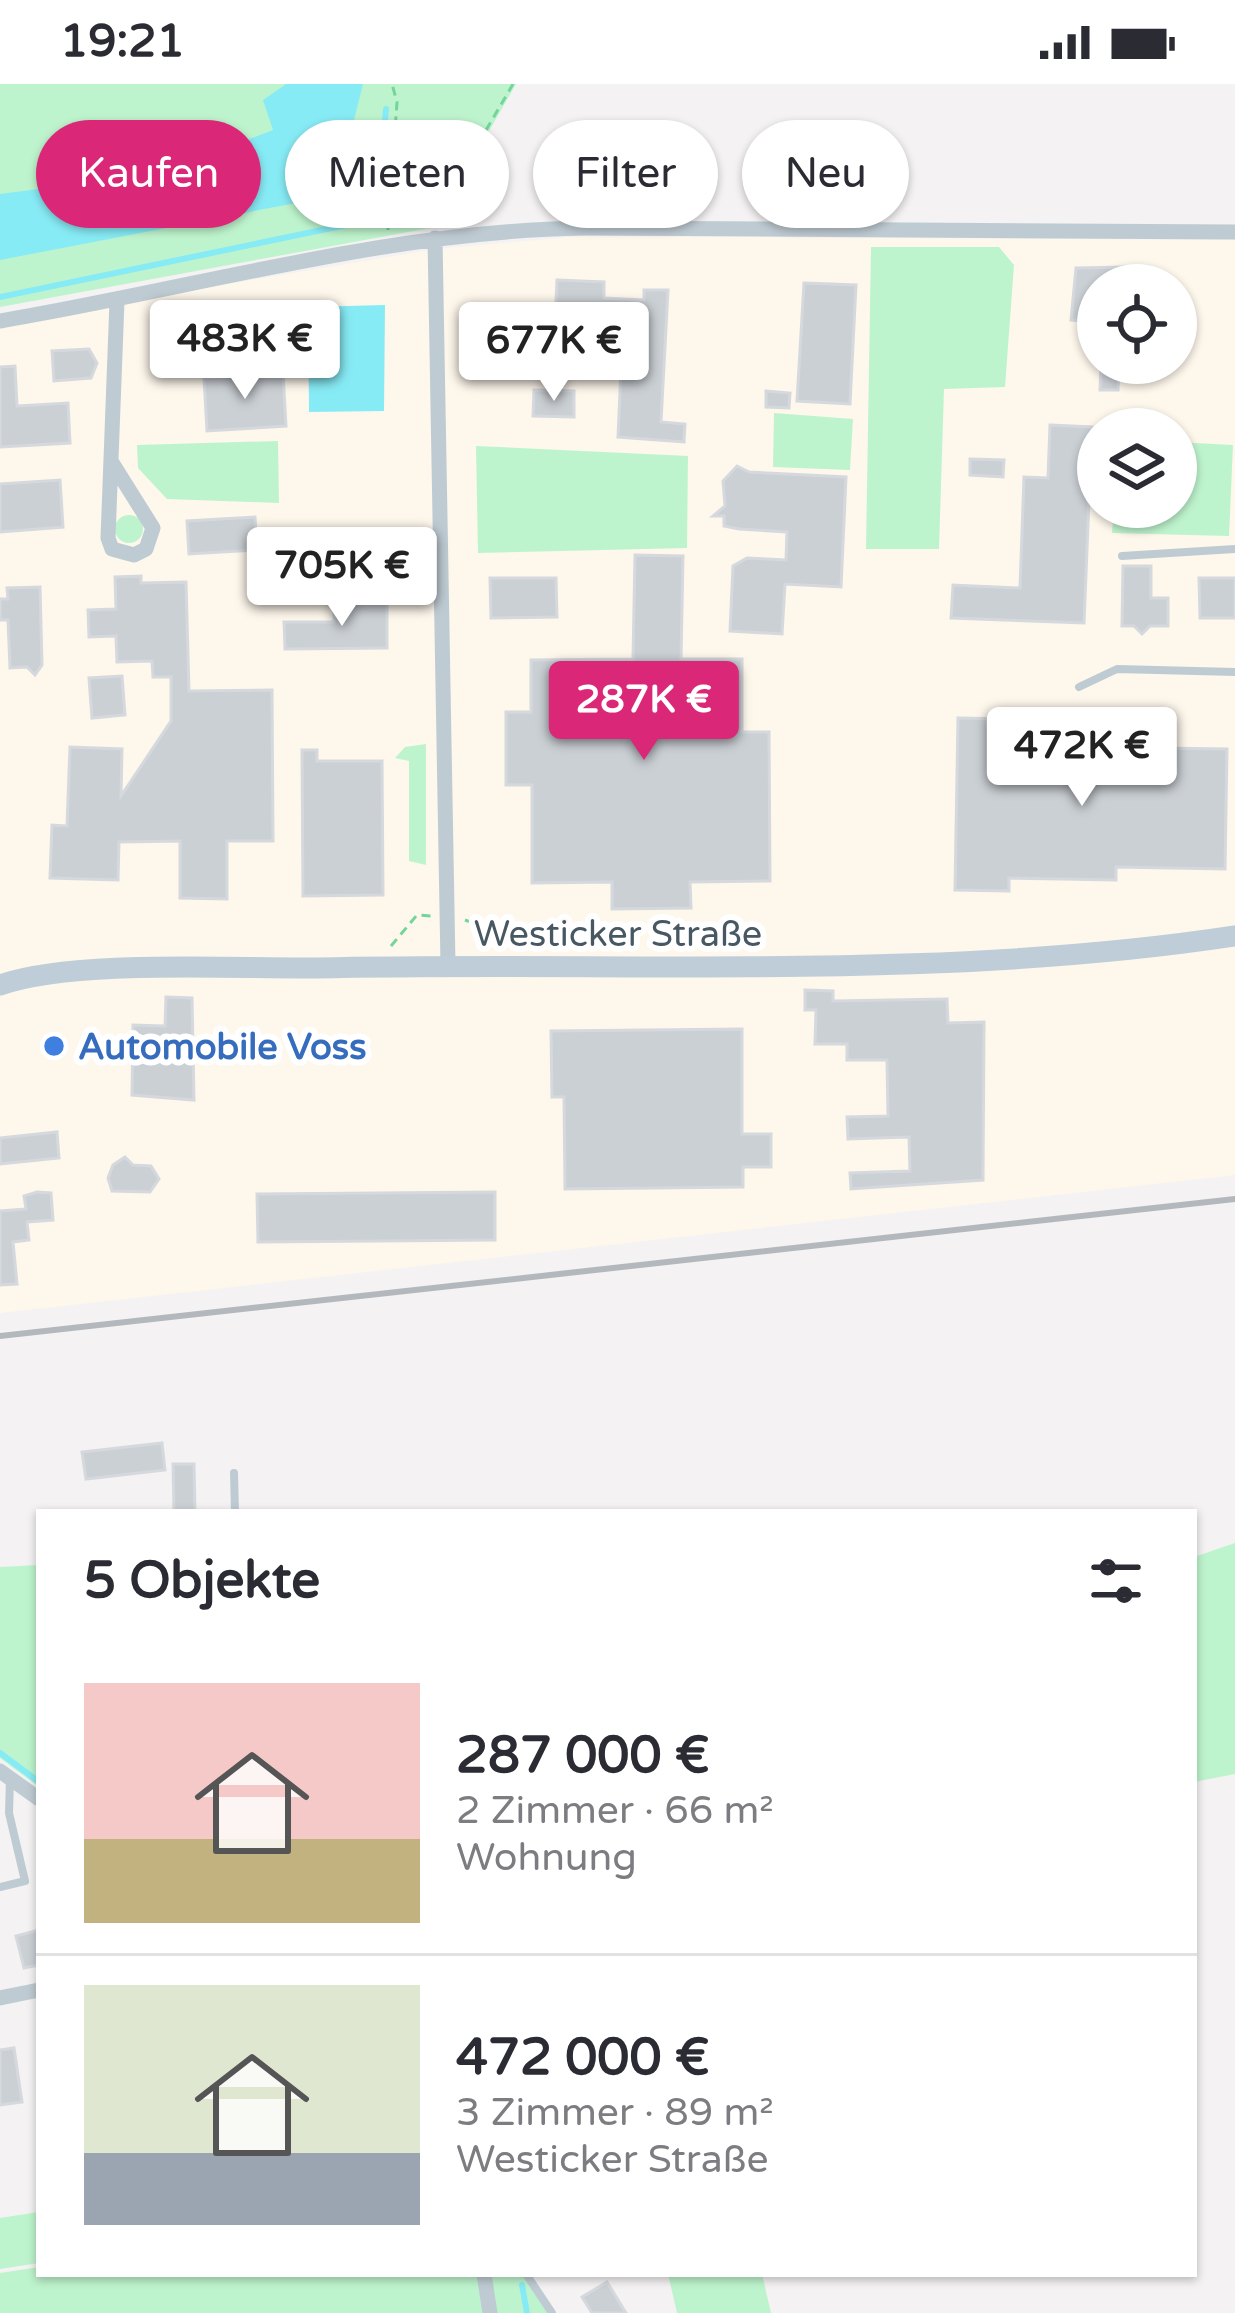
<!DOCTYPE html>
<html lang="de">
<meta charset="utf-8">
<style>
body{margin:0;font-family:"Varela Round",sans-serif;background:#f2f2f3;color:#2b2b33;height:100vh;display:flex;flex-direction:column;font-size:45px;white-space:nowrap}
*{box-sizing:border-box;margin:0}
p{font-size:39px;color:#7c7c81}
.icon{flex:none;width:66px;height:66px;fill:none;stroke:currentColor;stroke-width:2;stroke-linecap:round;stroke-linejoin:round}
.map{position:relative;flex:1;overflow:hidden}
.panel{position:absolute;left:36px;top:1425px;width:1161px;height:768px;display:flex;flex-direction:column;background:#fff;border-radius:0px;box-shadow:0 3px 9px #0004}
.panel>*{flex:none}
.banner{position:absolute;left:36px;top:36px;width:1164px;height:108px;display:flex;gap:24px}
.tools{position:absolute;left:1077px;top:180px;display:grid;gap:24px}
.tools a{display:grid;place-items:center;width:120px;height:120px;border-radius:50%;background:#fff;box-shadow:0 3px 9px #0004;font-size:60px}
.price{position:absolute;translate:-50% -102px;padding:0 27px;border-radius:12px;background:#fff;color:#222;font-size:39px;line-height:78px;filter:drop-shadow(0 3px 6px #0008)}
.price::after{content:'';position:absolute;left:50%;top:72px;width:36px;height:27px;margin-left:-18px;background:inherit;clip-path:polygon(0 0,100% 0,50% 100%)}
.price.current{background:#db2777;color:#fff}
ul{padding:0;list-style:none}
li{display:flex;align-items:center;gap:36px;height:300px;padding:0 48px}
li+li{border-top:3px solid #e1e1e2}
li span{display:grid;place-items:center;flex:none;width:336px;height:240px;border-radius:0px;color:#555}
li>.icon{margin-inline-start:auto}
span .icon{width:144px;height:144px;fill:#fffc;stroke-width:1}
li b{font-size:51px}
h2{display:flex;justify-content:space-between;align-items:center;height:144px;padding:0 48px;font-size:51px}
.pill{padding:0 42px;border-radius:54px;background:#fff;box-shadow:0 3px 9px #0004;font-size:42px;line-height:108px}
.pill.current{background:#db2777;color:#fff}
.status{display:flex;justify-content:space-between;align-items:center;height:84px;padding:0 60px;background:#fff;direction:ltr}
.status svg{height:33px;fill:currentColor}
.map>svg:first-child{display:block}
</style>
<div class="status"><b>19:21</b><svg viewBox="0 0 49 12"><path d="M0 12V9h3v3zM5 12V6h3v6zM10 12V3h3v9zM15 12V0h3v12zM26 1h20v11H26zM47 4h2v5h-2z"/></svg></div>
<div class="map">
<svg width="1235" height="2229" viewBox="0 0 1235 2229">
<rect width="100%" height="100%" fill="#f4f2f2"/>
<!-- commercial -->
<path fill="#fef7ec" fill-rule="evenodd" d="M580 152 1235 156V1091L0 1229V238L436 165ZM1098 201H1176V279H1098ZM1098 345H1176V423H1098Z"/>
<!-- green -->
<path fill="#bef4cd" d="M0 0H516L437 138 441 142 0 223Z
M871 163H999L1014 181 1005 303 944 305 939 465H866Z
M774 329 853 335 850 386 773 383Z
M278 357 279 419 167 415 138 384 137 361Z
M1176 358 1233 361 1229 452 1112 449 1114 423H1176Z
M476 362 688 372 687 464 478 469Z
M115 445a14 14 0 1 1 28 0a14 14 0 1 1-28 0Z
M426 660V781L409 777V677L395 674 405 663Z
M1235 1459V1690L1194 1698V1473Z
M39 1481V1703L0 1674V1483Z
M39 2128V2179L0 2185V2134Z
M39 2183V2190H480L487 2229H0V2189Z
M487 2190H525L551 2229H493Z
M668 2190H762L771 2229H677Z"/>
<!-- water -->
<path fill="#87ebf5" d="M286 0H363L339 96 322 114 0 176V110L161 89 273 46 263 16Z
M385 221 384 327 309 328 308 223Z"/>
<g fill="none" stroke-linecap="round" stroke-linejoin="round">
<!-- stream -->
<path stroke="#87ebf5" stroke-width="6" d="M0 213 370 136 376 130 386 25
M0 1669 39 1698
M522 2201 527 2229"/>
</g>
<!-- building -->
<path fill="#cbd0d5" stroke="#d5d9de" stroke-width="3" d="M1124 183 1123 201H1098V238L1071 236 1076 184Z
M557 196 604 198V214L644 216V206H668L661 338 685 340 684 358 618 353 623 241 555 238Z
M804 199 856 201 850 320 797 317Z
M89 265 97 279 91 294 54 297 52 267Z
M1101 279H1119L1118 306H1100Z
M15 282 17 322 68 319 70 359 0 363V283Z
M283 289 286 342 207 347 204 294Z
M534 306 574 307V333L533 332Z
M766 307 790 309 789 324 766 323Z
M1050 341 1092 343 1084 539 951 534 953 501 1020 504 1024 393 1048 394Z
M970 375 1004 376 1003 393 970 391Z
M737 382 749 388 846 393 841 503 785 500 782 550 730 547 733 482 747 474 786 476 787 448 739 445 724 442V432H713L725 422 723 397Z
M60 396 63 443 0 448V400Z
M255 433 257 466 189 470 187 437Z
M635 471 683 472 681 575H742V648H769L770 797 690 798 691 824 612 825V798L532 799V701H506V628H531V576L633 575Z
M1123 482H1151V514H1168V542H1150L1142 550 1134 542H1122Z
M141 492V499L186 498 189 607 272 606 273 757H227V815L180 814V757L119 758 118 796 50 794 52 741 67 742 70 663 122 665 121 712 171 637V593H153L152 577 117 578 116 552 89 553 88 526 116 525 115 493Z
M490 494H556L557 533 491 534Z
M1199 494H1235V534H1200Z
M40 503 42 581 35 591 27 583 10 584 8 536H0V515H8L7 504Z
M387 519V564L285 565 284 538H334V520Z
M122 592 125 631 92 634 89 594Z
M958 634 1013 635 1012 662 1227 665 1225 785 1116 783V796L1009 794V807L955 806Z
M302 666H317V677H382L383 811 303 812Z
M805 906 833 907V917L947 915 948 939 984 938 983 1096 851 1105 850 1089 910 1087 909 1053 848 1055 847 1033 888 1032 887 976H847V960H815L816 926H805Z
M166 913 192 914 194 1016 132 1011 133 941 165 942Z
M742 945V1050H771V1083H743V1103L565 1105 564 1013H552L551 947Z
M57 1048 59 1074 0 1080V1054Z
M125 1073 133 1081 151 1082 159 1095 150 1108 112 1107 108 1094 113 1081Z
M37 1108 51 1109 53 1136 27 1138 29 1156 13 1158 17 1200 0 1201V1127L26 1125 24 1112Z
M495 1108V1156L258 1158 257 1110Z
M162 1359 165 1386 86 1395 82 1368Z
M173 1380H194L195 1428H174Z
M39 1846V1881L24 1884 16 1852Z
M14 1964 22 2018 0 2021V1966Z
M607 2198 626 2229H592L582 2213Z"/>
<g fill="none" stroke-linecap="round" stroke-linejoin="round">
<!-- path -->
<path stroke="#72d699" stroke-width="3" stroke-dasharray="9 6" stroke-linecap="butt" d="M433 137 513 0
M388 146 397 18 392 0
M465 836 518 856 611 862
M391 862 417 831 431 832"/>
<!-- lane -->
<path stroke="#bfcbd3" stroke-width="8" d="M1122 472 1235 465
M1079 603 1117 585 1235 588
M234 1389 235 1428
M0 1803 25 1797 9 1729 10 1695
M526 2190 552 2229"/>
<!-- street -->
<path stroke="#bfcbd3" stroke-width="15" d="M435 154 448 881
M0 237C195 204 387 147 585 144L1235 148
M111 377 153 444 146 465 134 471 112 465 108 454 117 217
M0 1687 39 1715
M0 1914 39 1906
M484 2190 490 2229"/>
<!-- secondary -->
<path stroke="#becdd7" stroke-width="21" d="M0 901C75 875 233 885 317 884 623 877 932 898 1235 852"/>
<!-- rail -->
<path stroke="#b3b8bd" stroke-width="6" d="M0 1252 1235 1115"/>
</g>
<!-- markers -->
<circle fill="#3f7fe0" stroke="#fff" stroke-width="4.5" cx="54" cy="962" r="12"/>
<g text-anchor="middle" stroke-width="12" stroke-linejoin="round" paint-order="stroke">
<!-- street labels -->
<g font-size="36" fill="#475862" stroke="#fff">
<text x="618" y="862">Westicker Straße</text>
</g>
<!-- shop labels -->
<g font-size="36" font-weight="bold" fill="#366cbe" stroke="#fff" text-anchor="start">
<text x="78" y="975">Automobile Voss</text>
</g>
</g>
</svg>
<div class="tools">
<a><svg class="icon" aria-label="locate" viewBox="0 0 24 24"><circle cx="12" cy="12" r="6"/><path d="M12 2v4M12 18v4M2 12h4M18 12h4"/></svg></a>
<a><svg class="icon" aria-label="layers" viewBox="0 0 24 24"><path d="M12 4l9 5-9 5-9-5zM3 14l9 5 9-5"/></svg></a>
</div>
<b class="price" style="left:245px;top:318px">483K €</b>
<b class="price" style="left:554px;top:320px">677K €</b>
<b class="price" style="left:342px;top:545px">705K €</b>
<b class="price current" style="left:644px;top:679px">287K €</b>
<b class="price" style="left:1082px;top:725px">472K €</b>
<div class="banner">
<a class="pill current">Kaufen</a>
<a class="pill">Mieten</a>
<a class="pill">Filter</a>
<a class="pill">Neu</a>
</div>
<section class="panel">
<h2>5 Objekte<svg class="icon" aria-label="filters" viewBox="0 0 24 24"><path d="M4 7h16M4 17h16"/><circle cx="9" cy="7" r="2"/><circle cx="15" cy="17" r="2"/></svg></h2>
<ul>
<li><span style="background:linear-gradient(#f6c9c9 65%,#c2b280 0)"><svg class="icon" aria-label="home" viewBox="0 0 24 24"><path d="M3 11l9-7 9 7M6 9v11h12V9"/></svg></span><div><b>287 000 €</b><p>2 Zimmer · 66 m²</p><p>Wohnung</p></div></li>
<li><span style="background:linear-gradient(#dfe7d0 70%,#9aa5b1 0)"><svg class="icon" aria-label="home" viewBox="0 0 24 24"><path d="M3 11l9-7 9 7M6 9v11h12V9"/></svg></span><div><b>472 000 €</b><p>3 Zimmer · 89 m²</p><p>Westicker Straße</p></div></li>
</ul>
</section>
</div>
